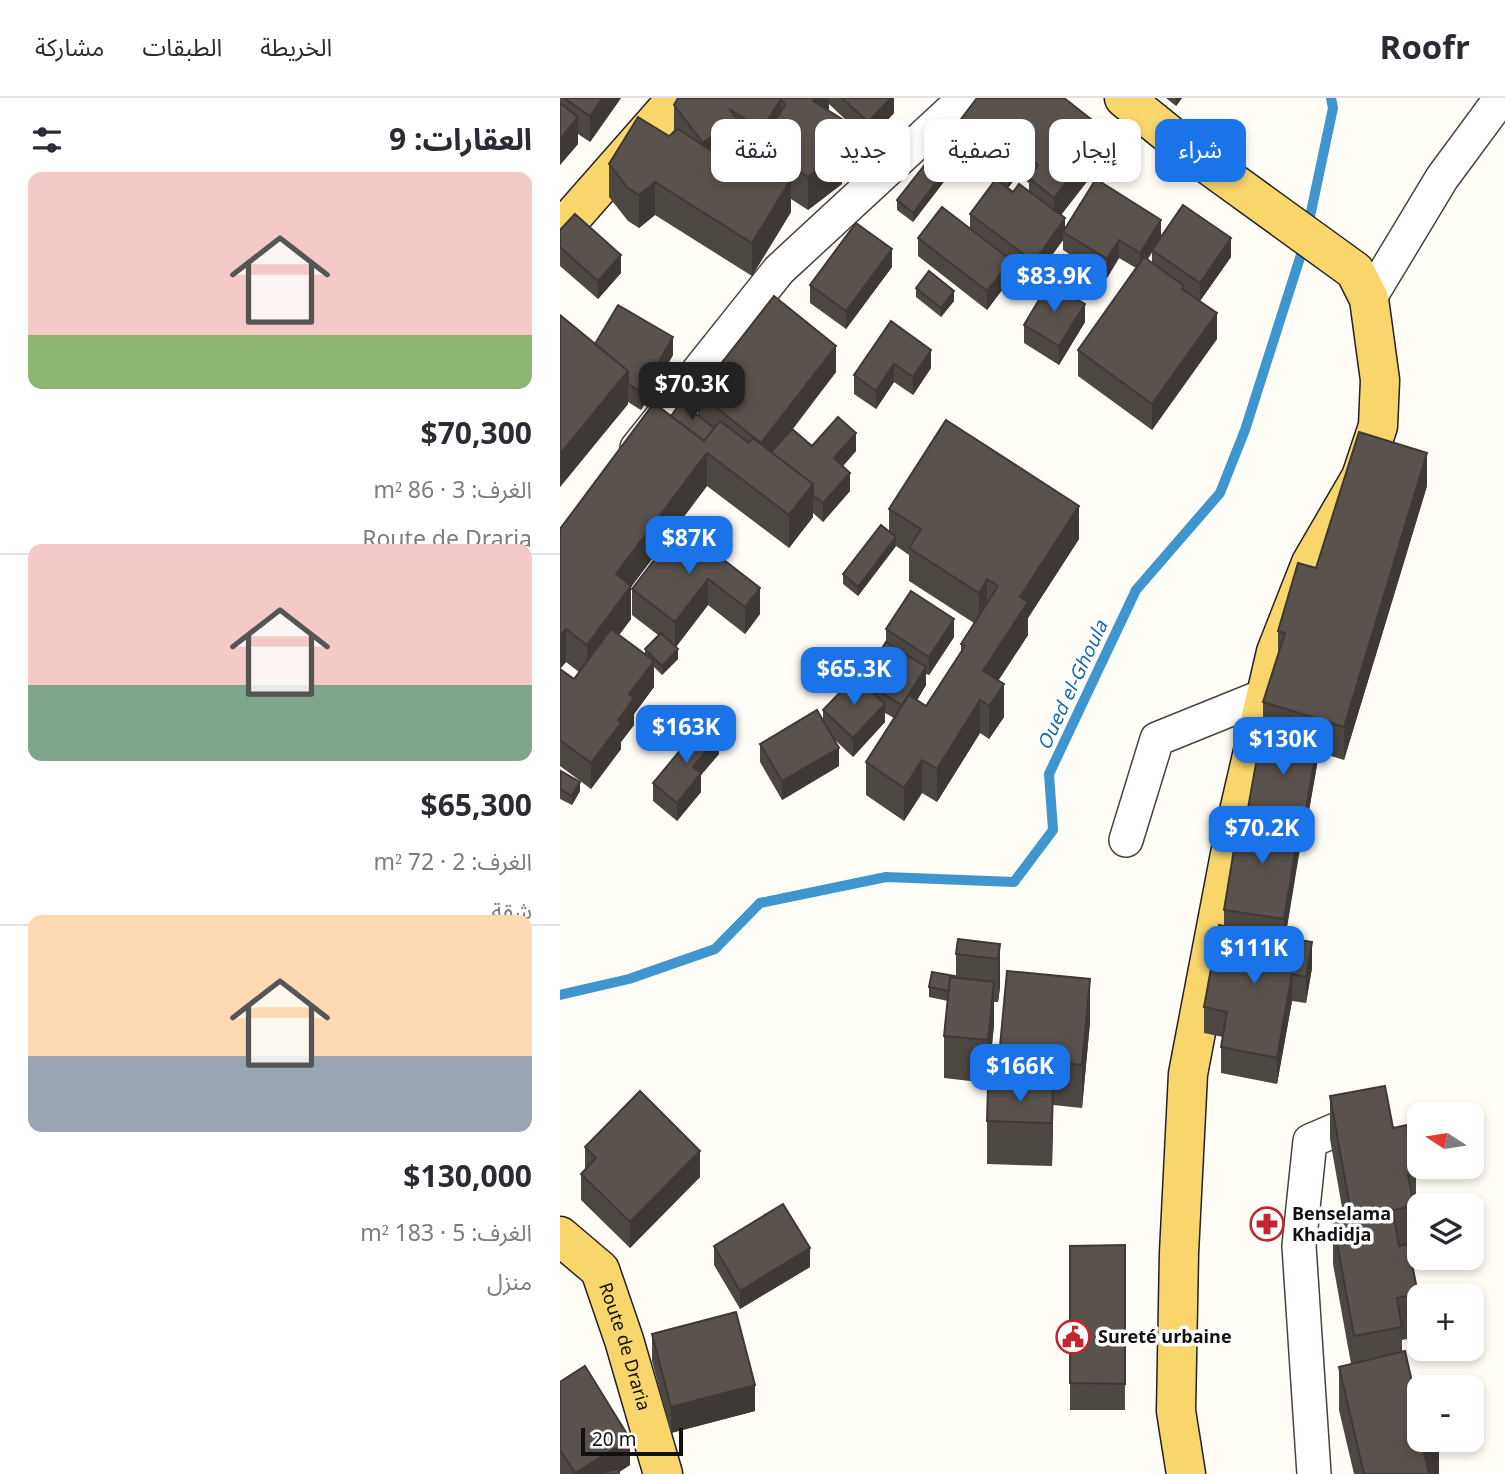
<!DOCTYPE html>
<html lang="ar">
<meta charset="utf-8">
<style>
body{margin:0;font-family:Georgia,"Noto Sans Arabic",serif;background:#f2f2f3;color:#2b2b33;direction:rtl;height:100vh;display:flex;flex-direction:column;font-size:26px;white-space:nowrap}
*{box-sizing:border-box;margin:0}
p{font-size:23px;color:#7c7c81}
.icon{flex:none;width:38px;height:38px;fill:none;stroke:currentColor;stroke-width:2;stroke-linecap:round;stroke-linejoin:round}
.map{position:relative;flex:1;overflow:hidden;direction:ltr}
.side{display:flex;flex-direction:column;background:#fff;width:560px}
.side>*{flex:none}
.top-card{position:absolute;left:21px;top:21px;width:665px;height:63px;direction:rtl;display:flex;gap:14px}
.needle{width:46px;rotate:282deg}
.tools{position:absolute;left:847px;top:1004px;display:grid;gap:14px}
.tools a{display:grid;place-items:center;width:77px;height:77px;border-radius:14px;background:#fff;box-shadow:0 4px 10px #0003;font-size:35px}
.scale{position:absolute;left:21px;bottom:18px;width:102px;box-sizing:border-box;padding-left:7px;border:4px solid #111;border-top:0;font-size:19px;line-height:24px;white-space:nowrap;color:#111;-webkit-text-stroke:5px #fff;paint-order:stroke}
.price{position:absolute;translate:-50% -60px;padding:0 16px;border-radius:14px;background:#1a73e8;color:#fff;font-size:23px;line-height:46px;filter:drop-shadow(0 2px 4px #0008)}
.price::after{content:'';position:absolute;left:50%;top:42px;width:21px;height:16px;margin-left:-10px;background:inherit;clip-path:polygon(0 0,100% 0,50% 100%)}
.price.selected{background:#222;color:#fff}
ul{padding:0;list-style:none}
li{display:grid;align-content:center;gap:14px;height:371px;padding:0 28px}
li+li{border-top:2px solid #e1e1e2}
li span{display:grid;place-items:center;height:217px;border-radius:14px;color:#555}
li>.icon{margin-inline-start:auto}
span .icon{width:126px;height:126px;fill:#fffc;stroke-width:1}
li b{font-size:30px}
h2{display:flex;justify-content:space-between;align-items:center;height:84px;padding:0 28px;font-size:30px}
.tag{padding:0 24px;border-radius:14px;background:#fff;box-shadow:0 4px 10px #0003;font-size:24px;line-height:63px}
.tag.selected{background:#1a73e8;color:#fff}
header{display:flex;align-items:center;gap:42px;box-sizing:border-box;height:98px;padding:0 35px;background:#fff;border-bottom:2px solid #e1e1e2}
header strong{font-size:33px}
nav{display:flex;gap:38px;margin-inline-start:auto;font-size:24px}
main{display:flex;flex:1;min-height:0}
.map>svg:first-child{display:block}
</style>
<header>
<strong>Roofr</strong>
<nav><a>الخريطة</a><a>الطبقات</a><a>مشاركة</a></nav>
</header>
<main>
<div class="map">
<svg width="945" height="1376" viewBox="0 0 945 1376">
<rect width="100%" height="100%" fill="#fffdf5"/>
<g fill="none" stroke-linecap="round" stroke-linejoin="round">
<!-- stream -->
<path stroke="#3f96cf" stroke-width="10" d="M748 128 773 10 771 0
M0 897 69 881 155 851 200 805 326 779 454 784 493 732 489 676 576 492 660 395 685 332 745 144"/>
<defs>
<path id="minor" d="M809 201 882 80 941 0
M77 350 219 172 405 0
M566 742 597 641 706 597
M754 1376 739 1148 750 1043 806 1019"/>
<g id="major">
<path d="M564 0 632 55 795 173 809 201 820 282 818 328 801 379 751 465 716 554 674 735 628 976 619 1155 616 1313 626 1376"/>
<path d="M0 133 117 0"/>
<path id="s1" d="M0 1138 40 1172 64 1242 103 1376"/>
</g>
</defs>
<!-- minor casing -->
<use href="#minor" stroke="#444" stroke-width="36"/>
<!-- major casing -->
<use href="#major" stroke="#222" stroke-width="41"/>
<!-- minor -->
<use href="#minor" stroke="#fff" stroke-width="33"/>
<!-- major -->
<use href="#major" stroke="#f9d66b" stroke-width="38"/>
</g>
<!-- wall -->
<path fill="#4d4742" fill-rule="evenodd" d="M0 0H61L30 44 18 36V46L0 67Z
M118 0H334V15L308 43 269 6 268 12 290 59 282 65V86L248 112 231 101V114L192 178 95 117 79 130 68 123 49 99V66L109 38 114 34V7Z
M606 0H622L616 8Z
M398 25 546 59 501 117 505 130 601 139 671 159 640 203 657 241 592 332 518 278V252L576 170 559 160 547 180 503 152V142L474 182 451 165V180L427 212 358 158V140L410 131V116L445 88 398 51ZM458 77 469 85V93L453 94 448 90ZM592 154V165L588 161Z
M386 81 353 124 337 112V102Z
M0 132 61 175 38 201 0 168Z
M332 169 286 231 250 205V187Z
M356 190 394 203 381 219 356 199Z
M0 217 35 246 113 257 81 312 68 304V306L0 389Z
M525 224 499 267 464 245V227Z
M371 252V270L353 297 334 284 316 311 294 296V277Z
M276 274 233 331 252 348 296 353 283 368 290 393 263 424 253 415V419L229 450 147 388 71 489V521L59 537 85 556V551L98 537 72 517V491L120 428 200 516 185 536 148 507 116 549 118 561 102 577 94 569V589L74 616V627L61 644V651L31 691 0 668V431L111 318 138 317V295ZM6 564 19 574 14 581 0 571Z
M867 388 784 662 758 654V661L743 747 740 746 725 839 752 870 746 905 732 903 717 986 661 975V949L663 939 644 935V909L664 828V812L687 716 703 632V604L718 557V533L756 470Z
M329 411 519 441 468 520V537L438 583 444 619 429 641 420 635 377 704 362 695 344 723 306 697V664L334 620 325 615V624L293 659 274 641 279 668 222 702 200 664V646L263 623V612L302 584 326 544V531L394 539 369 577 366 576V587L357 602 366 608 401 555V546L414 525 349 483V457L336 448 298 498 283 486V476L329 434Z
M159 656 141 677V694L117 723 93 703V685Z
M0 674 20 693 12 707 0 701Z
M440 846V889L438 904H434V927L428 985 384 980V938L388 903 369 899V889L396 880V856Z
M530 924 522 1010 493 1007 492 1068 427 1066V1023L439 989V959Z
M770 998 833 1030 856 1075V1118L854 1119V1151L849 1152 858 1196V1239L842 1242V1254L879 1376H794L779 1312V1269L791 1266 773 1166V1123L784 1121 770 1041Z
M25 1049 140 1079 70 1150 21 1102V1076L25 1072Z
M565 1147V1312H510V1148Z
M154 1148 250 1169 180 1211 154 1167Z
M92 1236 195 1313 111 1335 92 1263Z
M0 1284 70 1367 59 1374V1376H0Z"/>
<!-- shaded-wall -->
<path fill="#3f3936" d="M43 0H61L30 44V18Z
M255 0H269V11L253 36V3Z
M331 0H334V15L308 43V24Z
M616 0H622L616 8Z
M221 1V34L202 50V31Z
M18 19V46L0 67V41Z
M290 26V59L282 65V86L248 112V79L271 39Z
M163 30V63L143 78V45Z
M546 33V59L494 126V100Z
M194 34V67L183 51Z
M458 51V77L448 90V64Z
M386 71V81L353 124V115Z
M231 81V114L192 178V145Z
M95 84V117L79 130V97Z
M505 120V135L503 134V142L474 182V164Z
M601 122V140L580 173V155Z
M671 140V159L640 203V185Z
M559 142V160L547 180V161Z
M332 151V169L286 231V213Z
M61 157V175L38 201V183Z
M451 162V180L427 212V193Z
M394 193V203L381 219V210Z
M525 206V224L499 267V248Z
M657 215V241L592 332V306Z
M113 239V257L81 312V294Z
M276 248V274L201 371V345Z
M371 252V270L353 297V279Z
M334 266V284L316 311V293Z
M68 273V306L0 389V356Z
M296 335V353L274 378V360Z
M147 355V388L71 489V521L27 580V547L56 476 144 356Z
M867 355V388L784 662V629Z
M290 375V393L263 424V405Z
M253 386V419L229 450V417Z
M519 408V441L468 520V537L423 606V573L460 499Z
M336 439V448L298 498V489Z
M148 481V507L115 550V524Z
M427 481V514L419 528V495Z
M200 490V516L185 536V509Z
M394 521V539L369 577V559Z
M6 531V564L0 571V538Z
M118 551V561L102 577V568Z
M94 563V589L74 616V627L61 644V651L31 691V665L69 596Z
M366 569V587L343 626V608Z
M444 586V619L429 641V608Z
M420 602V635L377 704V671Z
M325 606V624L293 659V640Z
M159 638V656L141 677V694L117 723V705L133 669Z
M758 642V661L743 747V728Z
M279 650V668L222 702V683Z
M362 662V695L344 723V690Z
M20 684V693L12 707V698Z
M740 724V751L724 848V821Z
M752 844V870L746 905V879Z
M440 846V889L438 904V861Z
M732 876V903L717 986V960Z
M530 881V924L522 1010V967Z
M434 884V927L428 985V942Z
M493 990V1033L492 1068V1025Z
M140 1053V1079L70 1150V1124Z
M250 1150V1169L180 1211V1193Z
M195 1287V1313L111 1335V1309Z
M70 1341V1367L56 1376H15Z
M879 1351V1376H864V1354Z"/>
<!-- building -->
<path fill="#5a524d" stroke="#3f3936" stroke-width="2" d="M4 0H43L30 18Z
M118 0H255L253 3 290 26 271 39 282 53 248 79 199 49 225 7 221 1 202 31 169 11 181 26 194 34 183 51 231 81 192 145 95 84 79 97 68 90 49 66 78 19 109 38 118 31 158 57 169 39 163 30 143 45 114 7Z
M282 0H331L308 24Z
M417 0H504L546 33 494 100 469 80 478 67 458 51 448 64 398 25Z
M0 5 18 19 0 41Z
M371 59 386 71 353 115 337 102Z
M436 81 453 94 459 86 505 120 474 164 410 116Z
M536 81 601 122 580 155 559 142 547 161 503 134Z
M623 107 671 140 640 185 592 152Z
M382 109 451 162 427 193 358 140Z
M15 116 61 157 38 183 0 149V132Z
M296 125 332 151 286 213 250 187Z
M584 159 624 188 622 191 657 215 592 306 518 252Z
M369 173 394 193 381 210 356 190Z
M489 185 525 206 499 248 464 227Z
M214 198 276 248 201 345 138 295Z
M58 207 113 239 81 294 68 286V273L35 246Z
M0 217 68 273 0 356Z
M331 223 371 252 353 279 334 266 316 293 294 277Z
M121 304 154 330 144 343 111 318Z
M94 305 144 343 160 323 189 345 193 340 253 386 229 417 147 355 56 476 71 488 27 547 6 531 0 538V431Z
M278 319 296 335 274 360 290 375 263 405 253 397V386L211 354 232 331 252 348Z
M386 322 519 408 460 499 468 504 423 573 444 586 429 608 420 602 377 671 362 662 344 690 306 664 349 597 366 608 405 548 401 546 438 488 427 481 419 495 349 450 361 431 329 411Z
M799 334 867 355 784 629 703 604 725 535 718 533 738 465 756 470Z
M321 427 336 439 298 489 283 476Z
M120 428 200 490 185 509 148 481 115 524 72 491Z
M351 493 394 521 369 559 326 531Z
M51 531 94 563 69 596 74 600 58 622 61 625 31 665 0 642V571L14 581Z
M101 535 118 551 102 568 85 551Z
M326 544 366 569 342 607 302 583Z
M296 578 325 606 293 640 263 612Z
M257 612 279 650 222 683 200 646Z
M143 625 159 638 133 669 141 675 117 705 93 685Z
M702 632 758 642 743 728H740V724L687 716Z
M1 673 20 684 12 698 0 691Z
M680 715 740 724 724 821 664 812Z
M659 827 752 844 746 879 732 876 717 960 661 949 667 914 644 909Z
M398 841 440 846 438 861 396 856Z
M447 873 530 881 522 967 439 959Z
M372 874 395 878V880L390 879 389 893 369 889Z
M390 879 434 884 428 942 384 938Z
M428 988 493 990 492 1025 427 1023Z
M825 988 833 1030 847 1027 856 1075 848 1077 854 1108 833 1112 839 1148 848 1146 858 1196 837 1200 842 1229 794 1238 773 1123 792 1120 770 998Z
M80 993 140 1053 70 1124 21 1076 36 1060 25 1049Z
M223 1106 250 1150 180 1193 154 1148Z
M565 1147V1286L510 1285V1148Z
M176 1214 195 1287 111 1309 92 1236Z
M845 1253 855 1297 859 1296V1342H877L879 1351 864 1354 869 1376H804L779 1269Z
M25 1268 70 1341 15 1375 0 1352V1284Z
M58 1371 59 1376H35Z"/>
<!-- icons -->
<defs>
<symbol id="pharmacy-ring" viewBox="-11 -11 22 22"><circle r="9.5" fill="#fff" stroke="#c4262e" stroke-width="1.5"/><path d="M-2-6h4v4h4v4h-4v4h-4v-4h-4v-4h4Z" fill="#c4262e"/></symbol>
<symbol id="civic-ring" viewBox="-11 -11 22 22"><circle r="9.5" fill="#fff" stroke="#c4262e" stroke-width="1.5"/><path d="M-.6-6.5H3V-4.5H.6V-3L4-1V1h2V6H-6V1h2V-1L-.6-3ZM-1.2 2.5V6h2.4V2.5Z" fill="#c4262e"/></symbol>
</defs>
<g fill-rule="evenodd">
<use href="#pharmacy-ring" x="688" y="1107" width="38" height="38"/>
<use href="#civic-ring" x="494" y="1220" width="38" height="38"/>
</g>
<g text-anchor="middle" stroke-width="7" stroke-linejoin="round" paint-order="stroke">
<!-- poi labels -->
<g font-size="18" font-weight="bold" fill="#111" stroke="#fff" text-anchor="start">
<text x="732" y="1122">Benselama<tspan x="732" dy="21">Khadidja</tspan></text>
<text x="538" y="1245">Sureté urbaine</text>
</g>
<!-- street labels -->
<g font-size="18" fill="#111" stroke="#fff">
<text dy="6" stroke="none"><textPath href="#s1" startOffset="133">Route de Draria</textPath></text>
</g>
<!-- water labels -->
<g font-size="19" font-style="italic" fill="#1768a6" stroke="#fff">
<text transform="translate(512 587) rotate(-65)" y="7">Oued el-Ghoula</text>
</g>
</g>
</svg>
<div class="tools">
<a><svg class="needle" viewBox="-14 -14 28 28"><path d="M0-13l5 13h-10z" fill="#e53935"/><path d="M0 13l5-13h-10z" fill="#7c7c81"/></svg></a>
<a><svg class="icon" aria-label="layers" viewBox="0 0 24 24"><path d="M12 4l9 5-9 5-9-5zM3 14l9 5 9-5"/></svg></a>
<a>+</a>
<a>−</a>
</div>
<div class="scale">20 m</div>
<b class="price" style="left:494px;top:216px">$83.9K</b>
<b class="price selected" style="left:132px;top:324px">$70.3K</b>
<b class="price" style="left:129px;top:478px">$87K</b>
<b class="price" style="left:294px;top:609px">$65.3K</b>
<b class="price" style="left:126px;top:667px">$163K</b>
<b class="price" style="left:723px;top:679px">$130K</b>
<b class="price" style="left:702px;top:768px">$70.2K</b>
<b class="price" style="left:694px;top:888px">$111K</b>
<b class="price" style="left:460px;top:1006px">$166K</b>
<div class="top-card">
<a class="tag selected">شراء</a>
<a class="tag">إيجار</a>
<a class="tag">تصفية</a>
<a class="tag">جديد</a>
<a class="tag">شقة</a>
</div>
</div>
<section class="side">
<h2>العقارات: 9<svg class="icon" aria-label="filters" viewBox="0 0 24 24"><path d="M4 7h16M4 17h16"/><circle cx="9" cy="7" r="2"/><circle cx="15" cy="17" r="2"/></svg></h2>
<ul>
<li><span style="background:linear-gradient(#f6c9c9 75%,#8fb573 0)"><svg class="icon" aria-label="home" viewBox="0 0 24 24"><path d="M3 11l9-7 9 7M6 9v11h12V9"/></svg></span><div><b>$70,300</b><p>الغرف: 3 · 86 m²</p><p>Route de Draria</p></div></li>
<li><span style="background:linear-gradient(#f6c9c9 65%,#7fa58c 0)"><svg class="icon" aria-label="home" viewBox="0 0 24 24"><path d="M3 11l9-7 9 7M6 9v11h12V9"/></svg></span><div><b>$65,300</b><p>الغرف: 2 · 72 m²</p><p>شقة</p></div></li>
<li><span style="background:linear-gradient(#ffd9b3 65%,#9aa5b1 0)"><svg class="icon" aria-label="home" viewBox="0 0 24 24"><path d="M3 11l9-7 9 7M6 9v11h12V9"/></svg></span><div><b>$130,000</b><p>الغرف: 5 · 183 m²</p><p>منزل</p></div></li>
</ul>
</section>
</main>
